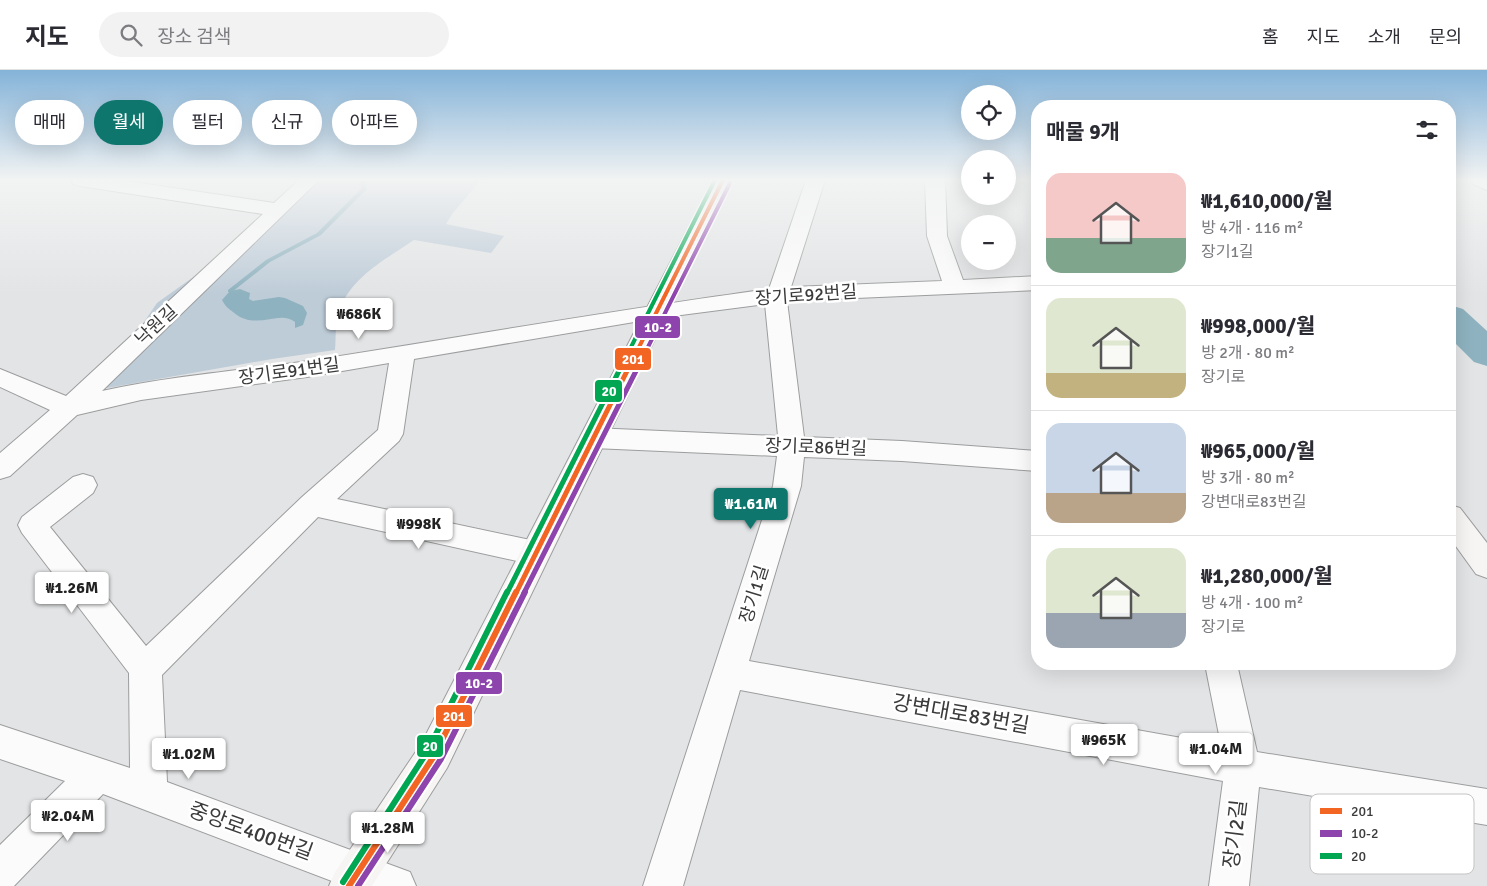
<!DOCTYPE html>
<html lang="ko">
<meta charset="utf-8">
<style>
body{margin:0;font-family:Signika,"Noto Sans KR",sans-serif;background:#f2f2f3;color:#2b2b33;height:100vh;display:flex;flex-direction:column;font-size:19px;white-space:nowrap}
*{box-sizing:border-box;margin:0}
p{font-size:16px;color:#7c7c81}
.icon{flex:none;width:28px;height:28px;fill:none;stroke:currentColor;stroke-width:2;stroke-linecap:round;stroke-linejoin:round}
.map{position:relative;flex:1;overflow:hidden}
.drawer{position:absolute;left:1031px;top:30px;width:425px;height:570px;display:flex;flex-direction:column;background:#fff;border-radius:20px;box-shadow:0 5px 20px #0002}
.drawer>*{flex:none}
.top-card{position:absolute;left:15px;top:30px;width:475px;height:45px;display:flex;gap:10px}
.buttons{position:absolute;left:961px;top:15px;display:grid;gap:10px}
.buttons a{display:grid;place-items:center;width:55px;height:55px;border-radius:50%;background:#fff;box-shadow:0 5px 20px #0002;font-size:25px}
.price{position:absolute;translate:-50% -42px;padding:0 11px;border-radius:5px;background:#fff;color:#222;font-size:16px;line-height:32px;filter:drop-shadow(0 1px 2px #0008)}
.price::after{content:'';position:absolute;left:50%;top:30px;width:15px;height:11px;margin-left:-8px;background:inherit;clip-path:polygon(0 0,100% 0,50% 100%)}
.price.current{background:#0f766e;color:#fff}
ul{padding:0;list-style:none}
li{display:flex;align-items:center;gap:15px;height:125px;padding:0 15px}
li+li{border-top:1px solid #e1e1e2}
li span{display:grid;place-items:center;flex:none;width:140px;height:100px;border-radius:15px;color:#555}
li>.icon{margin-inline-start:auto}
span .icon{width:60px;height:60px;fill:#fffc;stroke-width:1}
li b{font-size:21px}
h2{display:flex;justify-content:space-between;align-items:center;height:60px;padding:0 15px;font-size:21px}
.pill{padding:0 18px;border-radius:22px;background:#fff;box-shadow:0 5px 20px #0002;font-size:18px;line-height:45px}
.pill.current{background:#0f766e;color:#fff}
header{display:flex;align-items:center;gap:30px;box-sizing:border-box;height:70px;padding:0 25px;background:#fff;border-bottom:1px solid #e1e1e2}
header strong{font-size:24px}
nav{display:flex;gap:28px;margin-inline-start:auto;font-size:18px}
.search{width:350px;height:45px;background:#f2f2f3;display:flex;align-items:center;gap:12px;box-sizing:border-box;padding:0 18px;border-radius:28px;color:#7c7c81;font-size:19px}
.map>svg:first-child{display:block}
</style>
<header>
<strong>지도</strong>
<div class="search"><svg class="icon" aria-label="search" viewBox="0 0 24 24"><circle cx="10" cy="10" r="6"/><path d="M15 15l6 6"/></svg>장소 검색</div>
<nav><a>홈</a><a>지도</a><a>소개</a><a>문의</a></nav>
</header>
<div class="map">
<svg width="1487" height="816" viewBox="0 0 1487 816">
<rect width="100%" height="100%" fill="#e3e4e5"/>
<!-- green -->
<path fill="#beccd8" d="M305 110H481L452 144 446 154 504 166 491 183 414 170C386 189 354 205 340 238 335 250 336 267 335 280L272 289 107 318 105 309 157 233 196 205Z"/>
<!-- water -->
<path fill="#8eb2bf" d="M240 219 250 223 249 229 253 231 279 227 285 228 303 236 307 243 303 255 295 258V252C279 239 256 262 233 242 229 239 225 236 222 230L230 221Z"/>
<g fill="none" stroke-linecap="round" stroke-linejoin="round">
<!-- stream -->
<path fill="#8eb2bf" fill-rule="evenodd" d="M360 110H366V120L321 165 270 192 232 222H228V220L266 190 317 163 361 119Z"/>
<!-- river -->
<path fill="#8eb2bf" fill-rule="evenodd" d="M1450 235 1463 239 1487 261V296L1474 292 1450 268Z"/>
<defs>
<path id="street" d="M71 110H119L274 133 299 110H319L102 321C170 306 239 301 308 291 462 267 614 240 769 219L806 110H825L791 217 942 211 927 166 925 110H945L947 166 963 210 1038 206V220L787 231 804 367 902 371 1038 381V401L902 391 804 387 801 416 749 591 1221 675 1205 594H1237L1257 682 1487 719V755L1259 717 1249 816H1209L1223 711 740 620 683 816H643L773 416 777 386 593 378 584 375 580 368 584 361 593 358 778 366 765 234 658 248 414 289 403 364 399 371 337 429 535 471 545 474 550 483 545 492 535 495 318 447 162 605 167 712 410 802 416 816H345L103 724 14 816H0V775L65 711 0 689V655L130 698 129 603 22 463 18 455 22 447 73 407 83 404 93 407 97 415 93 423 50 457 146 576 302 427 378 360 389 293 307 307 141 330 77 345 10 406 0 409V383L50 340 0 317V299L66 326 263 144 80 116 73 114Z
M1471 110H1487V120L1473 114Z"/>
<path id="secondary" d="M713 110H732L447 698 372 816H329L335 802 421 674Z
M1450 435 1460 438 1487 473V508L1476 504 1450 468Z"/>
</defs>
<!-- street casing -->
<use href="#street" stroke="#9c9d9e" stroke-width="2"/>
<!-- secondary casing -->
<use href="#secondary" stroke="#9c9d9e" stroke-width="2"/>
<!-- street -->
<use href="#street" fill="#fbfbfb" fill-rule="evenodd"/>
<!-- secondary -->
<use href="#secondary" fill="#f7f4f4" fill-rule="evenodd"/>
<defs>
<path id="bus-1-far2" d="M631 293 723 110"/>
<path id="bus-1-far1" d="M516 523 632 291"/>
<path id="bus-1" d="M349 816 434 686 516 522"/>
<path id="bus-2-far2" d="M640 293 730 113"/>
<path id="bus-2-far1" d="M524 523 641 291"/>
<path id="bus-2" d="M358 816 441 689 525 522"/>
<path id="bus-3-far2" d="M623 293 715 110"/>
<path id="bus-3-far1" d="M507 523 624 291"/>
<path id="bus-3" d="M343 812 427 682 507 522"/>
</defs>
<!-- bus-1-far2 casing -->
<use href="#bus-1-far2" stroke="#fff" stroke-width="7"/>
<!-- bus-1-far1 casing -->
<use href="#bus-1-far1" stroke="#fff" stroke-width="9"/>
<!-- bus-1 casing -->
<use href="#bus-1" stroke="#fff" stroke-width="10"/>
<!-- bus-2-far2 casing -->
<use href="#bus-2-far2" stroke="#fff" stroke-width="7"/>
<!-- bus-2-far1 casing -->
<use href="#bus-2-far1" stroke="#fff" stroke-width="9"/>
<!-- bus-2 casing -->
<use href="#bus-2" stroke="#fff" stroke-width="10"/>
<!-- bus-3-far2 casing -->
<use href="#bus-3-far2" stroke="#fff" stroke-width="7"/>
<!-- bus-3-far1 casing -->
<use href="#bus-3-far1" stroke="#fff" stroke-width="9"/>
<!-- bus-3 casing -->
<use href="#bus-3" stroke="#fff" stroke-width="10"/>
<!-- bus-1-far2 -->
<use href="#bus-1-far2" stroke="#f26522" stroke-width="4"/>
<!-- bus-1-far1 -->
<use href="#bus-1-far1" stroke="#f26522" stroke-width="5"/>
<!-- bus-1 -->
<use href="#bus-1" stroke="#f26522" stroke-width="6"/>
<!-- bus-2-far2 -->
<use href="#bus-2-far2" stroke="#8e44ad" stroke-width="4"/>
<!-- bus-2-far1 -->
<use href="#bus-2-far1" stroke="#8e44ad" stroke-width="5"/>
<!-- bus-2 -->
<use href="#bus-2" stroke="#8e44ad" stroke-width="6"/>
<!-- bus-3-far2 -->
<use href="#bus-3-far2" stroke="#00a651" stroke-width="4"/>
<!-- bus-3-far1 -->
<use href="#bus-3-far1" stroke="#00a651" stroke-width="5"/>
<!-- bus-3 -->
<use href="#bus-3" stroke="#00a651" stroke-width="6"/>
</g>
<!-- sky -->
<linearGradient id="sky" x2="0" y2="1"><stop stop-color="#84b3d8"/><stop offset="0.49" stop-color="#f2f3f3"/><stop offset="1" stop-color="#f2f3f3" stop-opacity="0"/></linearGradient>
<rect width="1487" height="224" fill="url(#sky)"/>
<g text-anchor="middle" stroke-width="5" stroke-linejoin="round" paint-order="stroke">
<!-- street labels -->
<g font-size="18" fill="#3b3b3c" stroke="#fff">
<text transform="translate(806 225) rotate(-4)" y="6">장기로92번길</text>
<text transform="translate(156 255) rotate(-43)" y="6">낙원길</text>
<text transform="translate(289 301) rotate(-8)" y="6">장기로91번길</text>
<text transform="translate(816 377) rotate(2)" y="6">장기로86번길</text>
<text transform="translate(754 524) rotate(-73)" y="6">장기1길</text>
</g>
<!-- near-street labels -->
<g font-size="21" fill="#3b3b3c" stroke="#fff">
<text transform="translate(961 644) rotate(10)" y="7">강변대로83번길</text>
<text transform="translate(251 761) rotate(20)" y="7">중앙로400번길</text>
<text transform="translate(1235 764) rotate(-83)" y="7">장기2길</text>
</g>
</g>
<!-- legend -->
<rect x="1310" y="724" width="164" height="80" rx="8" fill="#fff" stroke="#c4c4c4" stroke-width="1"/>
<rect x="1320" y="738" width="22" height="6" fill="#f26522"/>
<rect x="1320" y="760" width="22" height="7" fill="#8e44ad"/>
<rect x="1320" y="783" width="22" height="6" fill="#00a651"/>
<g font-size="14" fill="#3b3b3c">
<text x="1351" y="746">201</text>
<text x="1351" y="768">10-2</text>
<text x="1351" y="791">20</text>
</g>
<g stroke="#fff" stroke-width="2">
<rect x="634" y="245" width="47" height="24" rx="5" fill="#8e44ad"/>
<rect x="614" y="277" width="38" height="24" rx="5" fill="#f26522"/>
<rect x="594" y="309" width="29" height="24" rx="5" fill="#00a651"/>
<rect x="455" y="601" width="48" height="24" rx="5" fill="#8e44ad"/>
<rect x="435" y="634" width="38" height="24" rx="5" fill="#f26522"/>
<rect x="416" y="664" width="28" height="24" rx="5" fill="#00a651"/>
</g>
<g font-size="14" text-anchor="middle" font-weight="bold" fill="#fff">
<text x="658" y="262">10-2</text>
<text x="633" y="294">201</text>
<text x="609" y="326">20</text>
<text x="479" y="618">10-2</text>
<text x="454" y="651">201</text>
<text x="430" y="681">20</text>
</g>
</svg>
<div class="buttons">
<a><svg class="icon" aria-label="locate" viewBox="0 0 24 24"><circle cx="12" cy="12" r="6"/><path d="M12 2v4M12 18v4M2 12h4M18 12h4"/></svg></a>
<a>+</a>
<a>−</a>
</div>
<b class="price" style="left:359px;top:270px">₩686K</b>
<b class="price current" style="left:751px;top:460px">₩1.61M</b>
<b class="price" style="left:419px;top:480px">₩998K</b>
<b class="price" style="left:72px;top:544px">₩1.26M</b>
<b class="price" style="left:1104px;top:696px">₩965K</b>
<b class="price" style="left:1216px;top:705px">₩1.04M</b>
<b class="price" style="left:189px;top:710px">₩1.02M</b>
<b class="price" style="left:68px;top:772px">₩2.04M</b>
<b class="price" style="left:388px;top:784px">₩1.28M</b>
<div class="top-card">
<a class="pill">매매</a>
<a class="pill current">월세</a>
<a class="pill">필터</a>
<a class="pill">신규</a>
<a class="pill">아파트</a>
</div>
<section class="drawer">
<h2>매물 9개<svg class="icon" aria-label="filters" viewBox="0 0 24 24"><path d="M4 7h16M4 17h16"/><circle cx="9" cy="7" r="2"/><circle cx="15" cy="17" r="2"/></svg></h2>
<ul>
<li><span style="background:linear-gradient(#f6c9c9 65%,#7fa58c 0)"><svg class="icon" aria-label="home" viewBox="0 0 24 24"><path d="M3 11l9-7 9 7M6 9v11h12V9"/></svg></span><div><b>₩1,610,000/월</b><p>방 4개 · 116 m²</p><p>장기1길</p></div></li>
<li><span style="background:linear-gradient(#dfe7d0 75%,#c2b280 0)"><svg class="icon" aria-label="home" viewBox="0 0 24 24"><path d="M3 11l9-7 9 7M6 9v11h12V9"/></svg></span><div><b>₩998,000/월</b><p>방 2개 · 80 m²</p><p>장기로</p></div></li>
<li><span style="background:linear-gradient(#c9d6e8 70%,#b9a48a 0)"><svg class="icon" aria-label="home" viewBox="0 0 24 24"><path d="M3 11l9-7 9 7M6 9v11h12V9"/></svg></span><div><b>₩965,000/월</b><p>방 3개 · 80 m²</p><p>강변대로83번길</p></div></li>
<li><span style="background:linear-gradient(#dfe7d0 65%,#9aa5b1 0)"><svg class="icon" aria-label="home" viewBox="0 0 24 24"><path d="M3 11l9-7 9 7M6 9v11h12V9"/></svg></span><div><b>₩1,280,000/월</b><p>방 4개 · 100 m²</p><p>장기로</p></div></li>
</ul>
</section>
</div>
